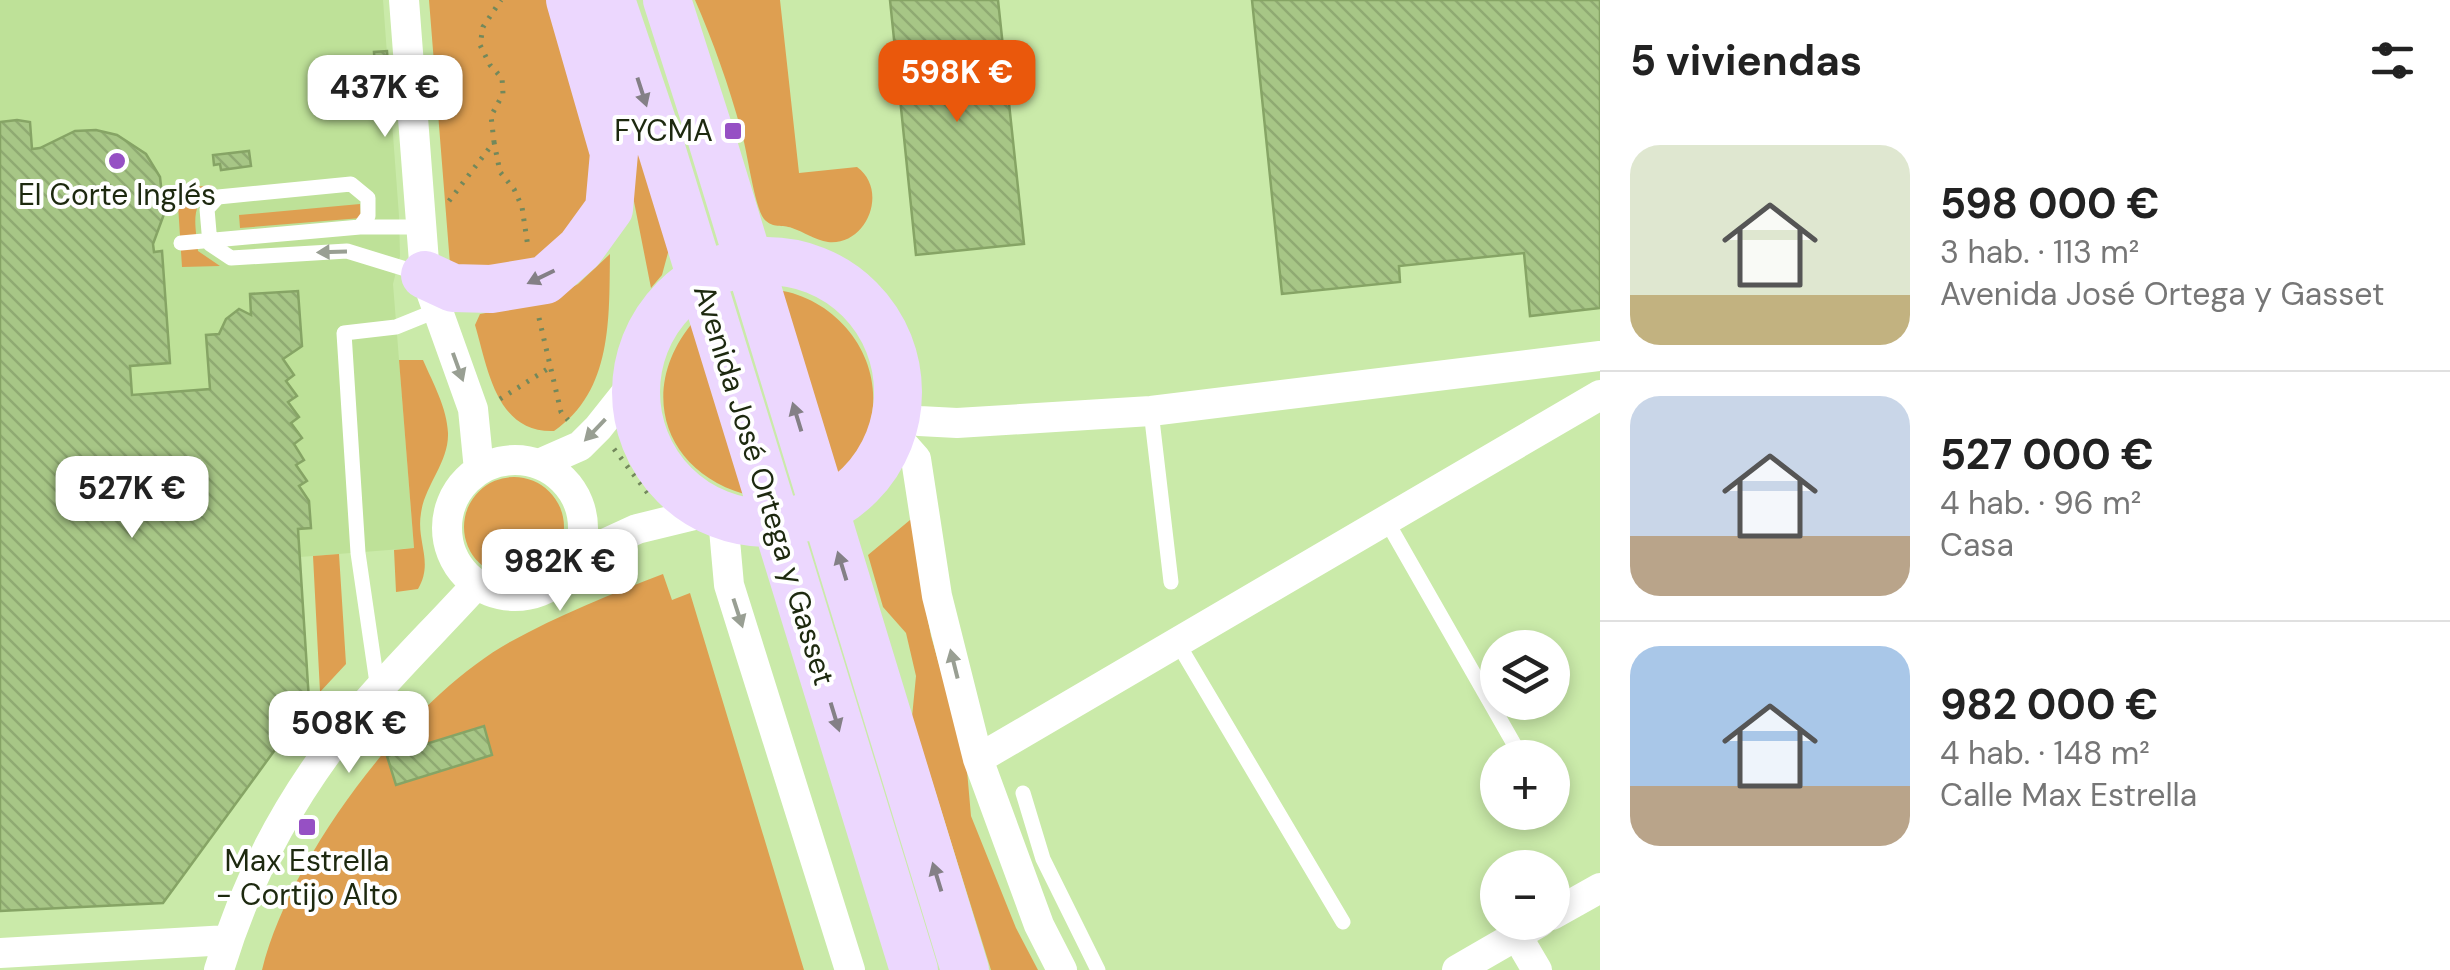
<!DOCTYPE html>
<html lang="es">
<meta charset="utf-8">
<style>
body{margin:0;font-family:"DM Sans",sans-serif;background:#f2f2f2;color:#222;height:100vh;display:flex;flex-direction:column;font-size:38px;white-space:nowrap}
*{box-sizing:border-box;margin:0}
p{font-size:32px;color:#767676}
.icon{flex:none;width:55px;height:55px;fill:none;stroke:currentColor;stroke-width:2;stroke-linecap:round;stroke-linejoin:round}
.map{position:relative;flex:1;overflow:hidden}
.sheet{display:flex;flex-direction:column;background:#fff;width:850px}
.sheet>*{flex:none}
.fabs{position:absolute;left:1480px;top:630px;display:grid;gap:20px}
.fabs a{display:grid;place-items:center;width:90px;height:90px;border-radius:50%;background:#fff;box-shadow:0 5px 15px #0003;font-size:50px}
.price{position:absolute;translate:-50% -85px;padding:0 22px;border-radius:20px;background:#fff;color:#222;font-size:32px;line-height:65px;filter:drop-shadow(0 2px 5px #0008)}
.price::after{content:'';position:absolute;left:50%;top:60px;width:30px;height:22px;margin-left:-15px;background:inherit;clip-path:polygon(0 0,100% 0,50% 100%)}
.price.current{background:#ea580c;color:#fff}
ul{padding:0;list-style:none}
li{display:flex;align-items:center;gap:30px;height:250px;padding:0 30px}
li+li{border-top:2px solid #e0e0e0}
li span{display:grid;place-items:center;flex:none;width:280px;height:200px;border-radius:30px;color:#555}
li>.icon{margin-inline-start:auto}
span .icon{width:120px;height:120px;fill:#fffc;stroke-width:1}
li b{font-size:42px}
h2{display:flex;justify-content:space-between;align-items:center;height:120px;padding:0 30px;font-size:42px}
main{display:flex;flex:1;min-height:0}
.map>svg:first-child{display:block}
</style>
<main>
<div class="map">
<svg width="1600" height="970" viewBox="0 0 1600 970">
<defs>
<pattern id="building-back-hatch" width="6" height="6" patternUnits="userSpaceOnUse" patternTransform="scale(2.5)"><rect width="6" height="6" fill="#a7c686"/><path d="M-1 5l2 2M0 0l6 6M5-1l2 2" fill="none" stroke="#8faa72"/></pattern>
</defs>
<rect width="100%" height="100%" fill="#caeaa9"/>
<!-- built -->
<path fill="#bee198" d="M0 0H383L399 216 400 256 393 284 414 548 300 557 309 701 163 903 0 911Z"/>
<!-- green -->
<path fill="#de9f51" d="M429 0H551L596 153 589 203 538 261 503 270 450 264Z
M590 0 669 249 662 275 651 288 615 105Z
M695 0H780L799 173 857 167C889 190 867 246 828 242 815 240 804 232 792 228 782 224 773 229 764 219 754 206 747 149 741 130 729 86 713 41 695 0Z
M212 185C190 209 195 220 198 251L220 266 182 267 177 189Z
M360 204 361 218 240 228 239 215Z
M610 254C609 317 613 391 554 431 496 433 488 369 475 325L480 314 543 303 578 284Z
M778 290C850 301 898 381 860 448 854 459 843 468 835 477Z
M695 320 744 494C660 469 638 385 695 320Z
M399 360H423C433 383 447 408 448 433 449 462 425 485 421 513 416 542 434 562 418 589L396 592 394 550 414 548Z
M464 527a50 50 0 1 1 100 0a50 50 0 1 1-100 0Z
M916 515 917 562 931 636 966 759 971 816 1016 928 1038 970H991L912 717 916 676 906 633 883 607 868 555Z
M339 554 346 664 320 692 313 556Z
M663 574 672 600 690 593 804 970H262C290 856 408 699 510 642 559 615 611 594 663 574Z"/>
<!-- building -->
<path fill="url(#building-back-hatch)" stroke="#86a465" stroke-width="2.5" d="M890 0H998L1024 244 916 255Z
M1252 0H1600V308L1530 316 1524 253 1399 266 1400 282 1282 294Z
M387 51 389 82 376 84 374 52Z
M17 120 30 122 32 149 40 148 75 131 96 130 117 135 146 154 160 177 164 214 153 244 154 252 162 251 170 363 130 366 132 395 210 389 206 335 219 334 226 319 239 309 251 315 250 294 298 291 302 346 283 359 294 375 286 381 297 396 288 402 299 417 291 423 302 438 294 444 304 460 296 465 307 481 299 486 309 501 311 528 298 529 309 701 279 705 282 734 288 732 163 903 0 911V122Z
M249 151 251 166 221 170 220 164 214 165 213 155Z
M484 726 492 755 396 785 387 756Z"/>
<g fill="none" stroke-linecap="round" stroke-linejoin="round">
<!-- path -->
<path stroke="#72885b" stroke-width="5" stroke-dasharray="2.5 8" stroke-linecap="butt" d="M494 142 500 172 514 189 522 207 528 247
M449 201 494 142 491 116 503 94 502 78 490 65 480 45 483 27 501 0
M539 318 561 412 568 420
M626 352C634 326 647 305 664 284
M500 399 549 368
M614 449 650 496"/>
<!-- service -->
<path stroke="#fff" stroke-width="15" d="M360 227H422
M181 243 360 227 368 216V198L351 184 218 197 207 209 210 244 231 258 347 251 422 274
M1151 411 1171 582
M1386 520 1522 758
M1177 642 1343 922
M378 690 358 553 344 333 396 327 438 310
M1023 793 1043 859 1098 970"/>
<!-- minor -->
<path stroke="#fff" stroke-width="30" d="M404 0 425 275 473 409 479 470
M897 414 919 421 957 423 1151 411 1600 356
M893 433 916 459 937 596 978 759 1039 925 1062 970
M447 528a68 68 0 1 1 136 0a68 68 0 1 1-136 0Z
M539 464 580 446 598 428 637 379
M723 518 729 585 850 970
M576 557 637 529 711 511
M978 759 1600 395
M1552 915 1600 888
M1517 936 1537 970
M0 953 228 940
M219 970C247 876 294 790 357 714 395 669 437 628 477 584
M1457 970 1540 922"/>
<!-- primary -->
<path stroke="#ecd7fe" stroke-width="48" d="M611 0 662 151 914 970
M667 0 711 137 965 970
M636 392a131 131 0 1 1 262 0a131 131 0 1 1-262 0Z
M425 275 453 288 491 289 545 280 580 249 609 209 614 153 570 0"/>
</g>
<!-- one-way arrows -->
<defs><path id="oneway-solid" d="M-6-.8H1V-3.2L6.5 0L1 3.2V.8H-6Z" transform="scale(2.5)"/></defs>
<g fill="#848086">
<use href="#oneway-solid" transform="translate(642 92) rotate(72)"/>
<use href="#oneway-solid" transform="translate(541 277) rotate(154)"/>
<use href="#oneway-solid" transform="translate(797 417) rotate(-107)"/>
<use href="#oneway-solid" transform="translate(842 566) rotate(-107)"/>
<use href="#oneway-solid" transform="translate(835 717) rotate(73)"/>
<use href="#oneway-solid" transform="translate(937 877) rotate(-107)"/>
</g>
<g fill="#999f93">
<use href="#oneway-solid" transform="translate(332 252) rotate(178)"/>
<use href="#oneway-solid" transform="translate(458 367) rotate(70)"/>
<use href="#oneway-solid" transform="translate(595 430) rotate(134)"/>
<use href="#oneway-solid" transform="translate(738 613) rotate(72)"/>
<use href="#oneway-solid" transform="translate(954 664) rotate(-104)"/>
</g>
<!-- markers -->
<g fill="#9650c4" stroke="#fff" stroke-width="4">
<rect x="723" y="121" width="20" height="20" rx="5"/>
<circle cx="117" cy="161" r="10"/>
<rect x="297" y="817" width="20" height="20" rx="5"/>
</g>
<g text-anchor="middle" stroke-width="8" stroke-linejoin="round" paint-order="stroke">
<!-- poi labels -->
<g font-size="30" fill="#1d290f" stroke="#fff">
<text x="713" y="141" text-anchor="end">FYCMA</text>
<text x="117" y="205">El Corte Inglés</text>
<text x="307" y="871">Max Estrella<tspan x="307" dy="34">- Cortijo Alto</tspan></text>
</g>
<!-- street labels -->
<g font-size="30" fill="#1d290f" stroke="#fff">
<text transform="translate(764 485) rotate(73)" y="10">Avenida José Ortega y Gasset</text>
</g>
</g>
</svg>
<div class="fabs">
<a><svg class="icon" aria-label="layers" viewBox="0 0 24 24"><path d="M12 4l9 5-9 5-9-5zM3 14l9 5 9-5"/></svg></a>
<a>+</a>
<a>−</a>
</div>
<b class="price current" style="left:957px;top:125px">598K €</b>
<b class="price" style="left:385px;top:140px">437K €</b>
<b class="price" style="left:132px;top:541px">527K €</b>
<b class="price" style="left:560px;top:614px">982K €</b>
<b class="price" style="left:349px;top:776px">508K €</b>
</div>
<section class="sheet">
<h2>5 viviendas<svg class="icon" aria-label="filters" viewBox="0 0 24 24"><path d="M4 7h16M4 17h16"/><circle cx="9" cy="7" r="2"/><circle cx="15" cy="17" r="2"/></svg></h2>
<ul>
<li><span style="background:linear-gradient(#dfe7d0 75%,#c2b280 0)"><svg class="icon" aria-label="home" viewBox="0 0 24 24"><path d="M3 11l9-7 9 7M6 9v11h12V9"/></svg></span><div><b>598 000 €</b><p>3 hab. · 113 m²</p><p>Avenida José Ortega y Gasset</p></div></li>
<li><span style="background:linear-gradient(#c9d6e8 70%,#b9a48a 0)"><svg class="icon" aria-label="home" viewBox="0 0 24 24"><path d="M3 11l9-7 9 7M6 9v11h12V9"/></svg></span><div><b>527 000 €</b><p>4 hab. · 96 m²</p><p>Casa</p></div></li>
<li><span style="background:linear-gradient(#a9c7e8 70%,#b9a48a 0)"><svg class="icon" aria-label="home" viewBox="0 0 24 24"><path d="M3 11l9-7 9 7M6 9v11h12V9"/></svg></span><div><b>982 000 €</b><p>4 hab. · 148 m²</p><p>Calle Max Estrella</p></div></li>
</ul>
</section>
</main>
